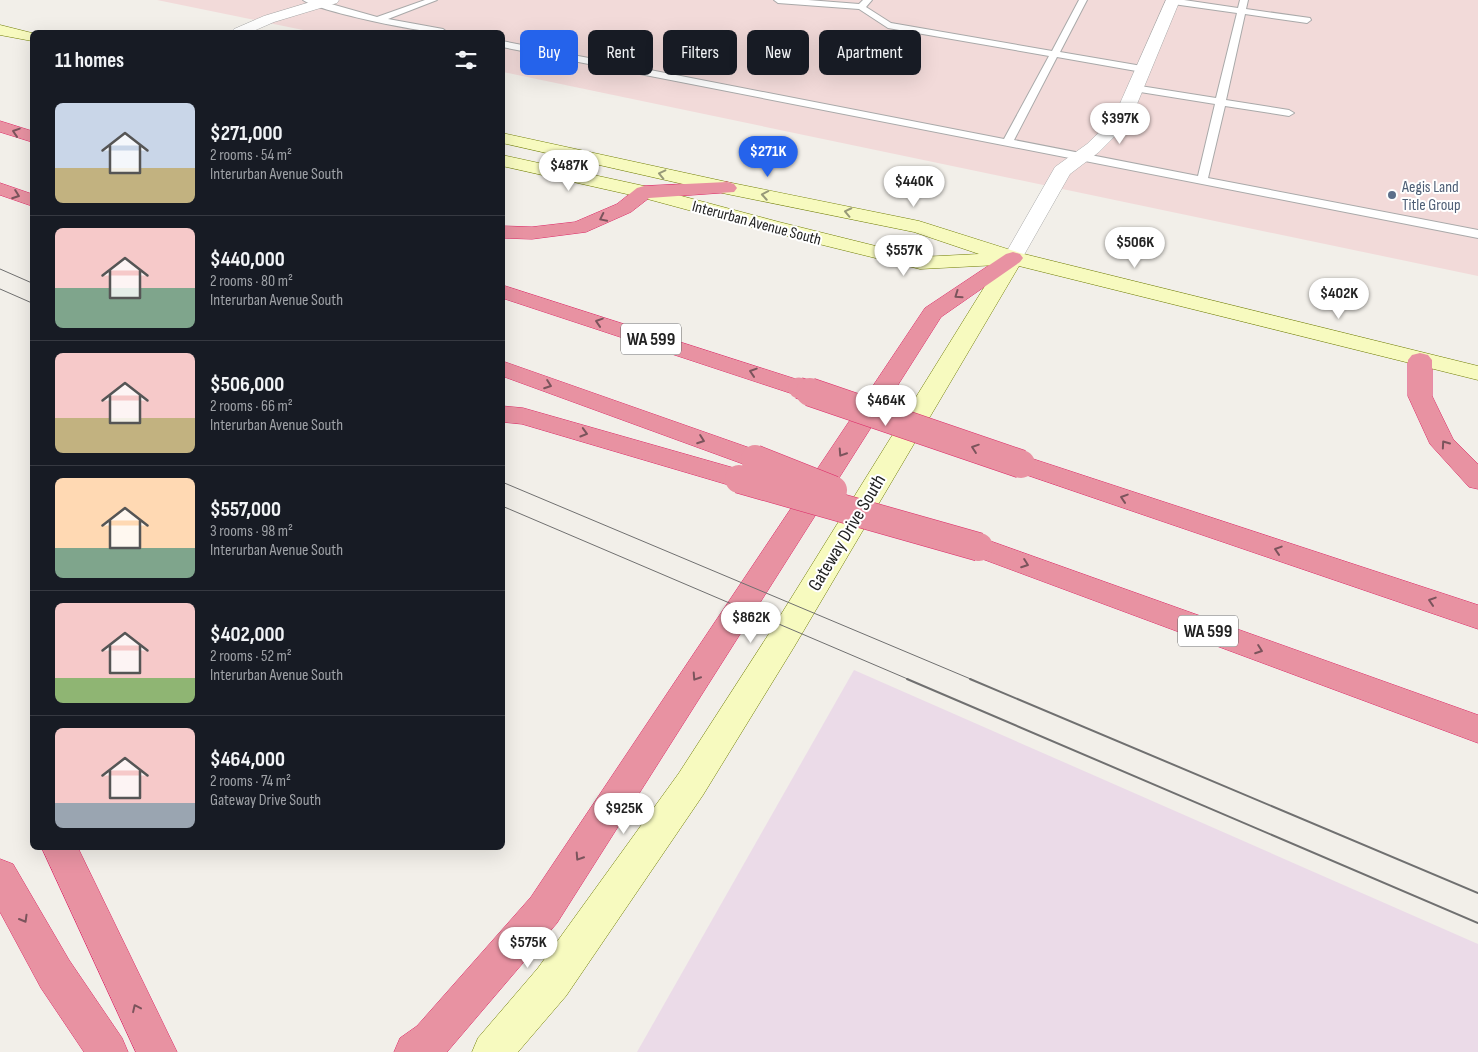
<!DOCTYPE html>
<meta charset="utf-8">
<style>
body{margin:0;font-family:"Sofia Sans Condensed",sans-serif;background:#242831;color:#f1f3f6;height:100vh;display:flex;flex-direction:column;font-size:19px;white-space:nowrap}
*{box-sizing:border-box;margin:0}
p{font-size:16px;color:#9ea1a6}
.icon{flex:none;width:28px;height:28px;fill:none;stroke:currentColor;stroke-width:2;stroke-linecap:round;stroke-linejoin:round}
.map{position:relative;flex:1;overflow:hidden}
.sheet{position:absolute;left:30px;top:30px;width:475px;height:820px;display:flex;flex-direction:column;background:#171b24;border-radius:8px;box-shadow:0 5px 20px #0002}
.sheet>*{flex:none}
.top-card{position:absolute;left:520px;top:30px;width:475px;height:45px;display:flex;gap:10px}
.price{position:absolute;translate:-50% -42px;padding:0 11px;border-radius:18px;background:#fff;color:#222;font-size:16px;line-height:32px;filter:drop-shadow(0 1px 2px #0008)}
.price::after{content:'';position:absolute;left:50%;top:30px;width:15px;height:11px;margin-left:-8px;background:inherit;clip-path:polygon(0 0,100% 0,50% 100%)}
.price.active{background:#2563eb;color:#fff}
ul{padding:0;list-style:none}
li{display:flex;align-items:center;gap:15px;height:125px;padding:0 25px}
li+li{border-top:1px solid #363941}
li span{display:grid;place-items:center;flex:none;width:140px;height:100px;border-radius:8px;color:#555}
li>.icon{margin-inline-start:auto}
span .icon{width:60px;height:60px;fill:#fffc;stroke-width:1}
li b{font-size:21px}
h2{display:flex;justify-content:space-between;align-items:center;height:60px;padding:0 25px;font-size:21px}
.tag{padding:0 18px;border-radius:8px;background:#171b24;box-shadow:0 5px 20px #0002;font-size:18px;line-height:45px}
.tag.active{background:#2563eb;color:#fff}
.map>svg:first-child{display:block}
</style>
<div class="map">
<svg width="1478" height="1052" viewBox="0 0 1478 1052">
<rect width="100%" height="100%" fill="#f2efe9"/>
<!-- commercial -->
<path fill="#f2dad9" d="M157 0H1478V276L503 72 502 32H313Z"/>
<!-- industrial -->
<path fill="#ebdbe8" d="M854 670 1478 944V1052H637Z"/>
<g fill="none" stroke-linecap="round" stroke-linejoin="round">
<defs>
<path id="lane" d="M303 0H317L377 17 425 0H437L388 19 443 29 447 32C429 35 317 11 303 0Z
M774 0H808L859 4 863 0H872L866 7 891 23 1052 51 1079 0H1087L1060 52 1142 66 1147 69 1142 72 1057 57 1014 140 1198 176 1215 104 1134 91 1129 88 1134 85 1216 98 1237 13 1173 4 1170 3 1169 0H1184L1238 8 1240 0H1248L1246 9 1310 18 1311 20 1307 23 1245 14 1226 100 1289 110 1294 113 1289 116 1225 106 1208 178 1478 230V238L502 47V41L1004 139 1049 56 888 28 859 9 778 3Z"/>
<path id="street" d="M317 0H339L337 3 274 22 251 32H231L234 29 264 16Z
M1166 0H1180L1130 121 1099 152 1070 174 1020 262 1013 264 1006 262 1003 258 1055 167 1087 144 1113 119Z"/>
<path id="secondary" d="M0 25 32 33V41L0 35Z
M502 133 727 182 919 221 1020 253 1478 366V380L1019 266 794 647 703 795 566 996 518 1052H472L478 1038 538 968 679 773 772 629 998 265 920 269 766 231 640 197 502 166V155L644 186 779 222 920 257 979 254 914 232 727 194 502 143Z"/>
<path id="highway" d="M0 121 32 131V142L0 132Z
M727 182 734 184 737 188 734 192 649 198 631 212 586 232 532 239 502 238V226L532 227 575 222 617 204 637 188 644 186Z
M0 183 32 194V206L0 195Z
M1013 252 1020 254 1023 258 1020 262 941 317 557 923 447 1052H394L400 1038 417 1026 531 897 925 308 1006 254Z
M502 285 808 383 811 388 808 393 799 396 790 393 502 298Z
M1420 353 1428 355 1432 360V396L1453 439 1478 464V489L1469 487 1430 444 1408 396V360L1412 355Z
M502 361 764 453 768 459 764 465 755 468 746 465 502 376Z
M502 406 523 408 748 472 752 479 748 486 739 488 522 424 502 422Z
M1021 455 1478 605V629L1012 470 1008 464 1012 458Z
M979 537 1478 715V743L969 554 965 547 969 540Z
M42 848H78L177 1052H136Z
M0 859 13 864 69 960 122 1038 128 1052H84L41 988 0 912Z"/>
</defs>
<!-- lane casing -->
<use href="#lane" stroke="#a9a9a9" stroke-width="2"/>
<!-- street casing -->
<use href="#street" stroke="#a9a9a9" stroke-width="1"/>
<!-- secondary casing -->
<use href="#secondary" stroke="#707d05" stroke-width="1"/>
<!-- highway casing -->
<use href="#highway" stroke="#dc2a67" stroke-width="1"/>
<!-- lane -->
<use href="#lane" fill="#fff" fill-rule="evenodd"/>
<!-- street -->
<use href="#street" fill="#fff" fill-rule="evenodd"/>
<!-- secondary -->
<use href="#secondary" fill="#f7fabf" fill-rule="evenodd"/>
<!-- highway -->
<use href="#highway" fill="#e892a2" fill-rule="evenodd"/>
<!-- tram-far1 -->
<path stroke="#707070" stroke-width="1" d="M0 269 32 283
M0 289 32 303
M502 482 973 680
M502 506 910 680"/>
<!-- tram -->
<path stroke="#707070" stroke-width="2" d="M907 679 1478 923
M970 679 1478 893"/>
<defs>
<path id="highway-bridge-far1" d="M799 388 814 393"/>
<path id="highway-bridge" d="M810 392 1021 464
M755 459 833 490
M739 479 979 547"/>
</defs>
<!-- highway-bridge-far1 casing -->
<use href="#highway-bridge-far1" stroke="#dc2a67" stroke-width="22" stroke-linecap="butt"/>
<!-- highway-bridge casing -->
<use href="#highway-bridge" stroke="#dc2a67" stroke-width="29" stroke-linecap="butt"/>
<!-- highway-bridge-far1 -->
<use href="#highway-bridge-far1" stroke="#e892a2" stroke-width="21"/>
<!-- highway-bridge -->
<use href="#highway-bridge" stroke="#e892a2" stroke-width="28"/>
</g>
<!-- one-way arrows -->
<defs><path id="oneway-chevron" d="M-2-3.5L2.5 0L-2 3.5" fill="none" stroke-width="1.6" stroke-linecap="round" stroke-linejoin="round" transform="scale(1.25)"/></defs>
<g stroke="#7b545c">
<use href="#oneway-chevron" transform="translate(16 132) rotate(-162)"/>
<use href="#oneway-chevron" transform="translate(16 195) rotate(20)"/>
<use href="#oneway-chevron" transform="translate(603 218) rotate(154)"/>
<use href="#oneway-chevron" transform="translate(958 295) rotate(145)"/>
<use href="#oneway-chevron" transform="translate(599 322) rotate(-162)"/>
<use href="#oneway-chevron" transform="translate(753 372) rotate(-162)"/>
<use href="#oneway-chevron" transform="translate(548 385) rotate(20)"/>
<use href="#oneway-chevron" transform="translate(584 433) rotate(16)"/>
<use href="#oneway-chevron" transform="translate(701 440) rotate(20)"/>
<use href="#oneway-chevron" transform="translate(1445 444) rotate(-125)"/>
<use href="#oneway-chevron" transform="translate(975 448) rotate(-161)"/>
<use href="#oneway-chevron" transform="translate(842 453) rotate(123)"/>
<use href="#oneway-chevron" transform="translate(1124 498) rotate(-162)"/>
<use href="#oneway-chevron" transform="translate(1278 550) rotate(-162)"/>
<use href="#oneway-chevron" transform="translate(1025 564) rotate(20)"/>
<use href="#oneway-chevron" transform="translate(1432 601) rotate(-162)"/>
<use href="#oneway-chevron" transform="translate(1259 650) rotate(20)"/>
<use href="#oneway-chevron" transform="translate(696 677) rotate(123)"/>
<use href="#oneway-chevron" transform="translate(579 857) rotate(123)"/>
<use href="#oneway-chevron" transform="translate(24 919) rotate(60)"/>
<use href="#oneway-chevron" transform="translate(136 1008) rotate(-115)"/>
</g>
<g stroke="#979978">
<use href="#oneway-chevron" transform="translate(662 174) rotate(-167)"/>
<use href="#oneway-chevron" transform="translate(765 195) rotate(-170)"/>
<use href="#oneway-chevron" transform="translate(848 212) rotate(-168)"/>
</g>
<!-- markers -->
<circle fill="#5c6f8a" stroke="#fff" stroke-width="2" cx="1392" cy="195" r="5"/>
<g text-anchor="middle" stroke-width="4" stroke-linejoin="round" paint-order="stroke">
<!-- far-service labels -->
<g font-size="16" fill="#4e5e75" stroke="#fff" text-anchor="start">
<text x="1402" y="192">Aegis Land<tspan x="1402" dy="18">Title Group</tspan></text>
</g>
<!-- far-street labels -->
<g font-size="16" fill="#222" stroke="#fff">
<text transform="translate(757 222) rotate(15)" y="6">Interurban Avenue South</text>
</g>
<!-- shield labels -->
<g fill="#fff" stroke="#646464" stroke-width="1">
<rect x="621" y="323.5" width="60" height="31" rx="4"/>
<rect x="1178" y="615.5" width="60" height="31" rx="4"/>
</g>
<g font-size="18" font-weight="bold" fill="#222">
<text x="651" y="345">WA 599</text>
<text x="1208" y="637">WA 599</text>
</g>
<!-- street labels -->
<g font-size="19" fill="#222" stroke="#fff">
<text transform="translate(846 532) rotate(-59)" y="7">Gateway Drive South</text>
</g>
</g>
</svg>
<b class="price" style="left:1120px;top:145px">$397K</b>
<b class="price active" style="left:768px;top:178px">$271K</b>
<b class="price" style="left:569px;top:192px">$487K</b>
<b class="price" style="left:914px;top:208px">$440K</b>
<b class="price" style="left:1135px;top:269px">$506K</b>
<b class="price" style="left:904px;top:277px">$557K</b>
<b class="price" style="left:1339px;top:320px">$402K</b>
<b class="price" style="left:886px;top:427px">$464K</b>
<b class="price" style="left:751px;top:644px">$862K</b>
<b class="price" style="left:624px;top:835px">$925K</b>
<b class="price" style="left:528px;top:969px">$575K</b>
<div class="top-card">
<a class="tag active">Buy</a>
<a class="tag">Rent</a>
<a class="tag">Filters</a>
<a class="tag">New</a>
<a class="tag">Apartment</a>
</div>
<section class="sheet">
<h2>11 homes<svg class="icon" aria-label="filters" viewBox="0 0 24 24"><path d="M4 7h16M4 17h16"/><circle cx="9" cy="7" r="2"/><circle cx="15" cy="17" r="2"/></svg></h2>
<ul>
<li><span style="background:linear-gradient(#c9d6e8 65%,#c2b280 0)"><svg class="icon" aria-label="home" viewBox="0 0 24 24"><path d="M3 11l9-7 9 7M6 9v11h12V9"/></svg></span><div><b>$271,000</b><p>2 rooms · 54 m²</p><p>Interurban Avenue South</p></div></li>
<li><span style="background:linear-gradient(#f6c9c9 60%,#7fa58c 0)"><svg class="icon" aria-label="home" viewBox="0 0 24 24"><path d="M3 11l9-7 9 7M6 9v11h12V9"/></svg></span><div><b>$440,000</b><p>2 rooms · 80 m²</p><p>Interurban Avenue South</p></div></li>
<li><span style="background:linear-gradient(#f6c9c9 65%,#c2b280 0)"><svg class="icon" aria-label="home" viewBox="0 0 24 24"><path d="M3 11l9-7 9 7M6 9v11h12V9"/></svg></span><div><b>$506,000</b><p>2 rooms · 66 m²</p><p>Interurban Avenue South</p></div></li>
<li><span style="background:linear-gradient(#ffd9b3 70%,#7fa58c 0)"><svg class="icon" aria-label="home" viewBox="0 0 24 24"><path d="M3 11l9-7 9 7M6 9v11h12V9"/></svg></span><div><b>$557,000</b><p>3 rooms · 98 m²</p><p>Interurban Avenue South</p></div></li>
<li><span style="background:linear-gradient(#f6c9c9 75%,#8fb573 0)"><svg class="icon" aria-label="home" viewBox="0 0 24 24"><path d="M3 11l9-7 9 7M6 9v11h12V9"/></svg></span><div><b>$402,000</b><p>2 rooms · 52 m²</p><p>Interurban Avenue South</p></div></li>
<li><span style="background:linear-gradient(#f6c9c9 75%,#9aa5b1 0)"><svg class="icon" aria-label="home" viewBox="0 0 24 24"><path d="M3 11l9-7 9 7M6 9v11h12V9"/></svg></span><div><b>$464,000</b><p>2 rooms · 74 m²</p><p>Gateway Drive South</p></div></li>
</ul>
</section>
</div>
